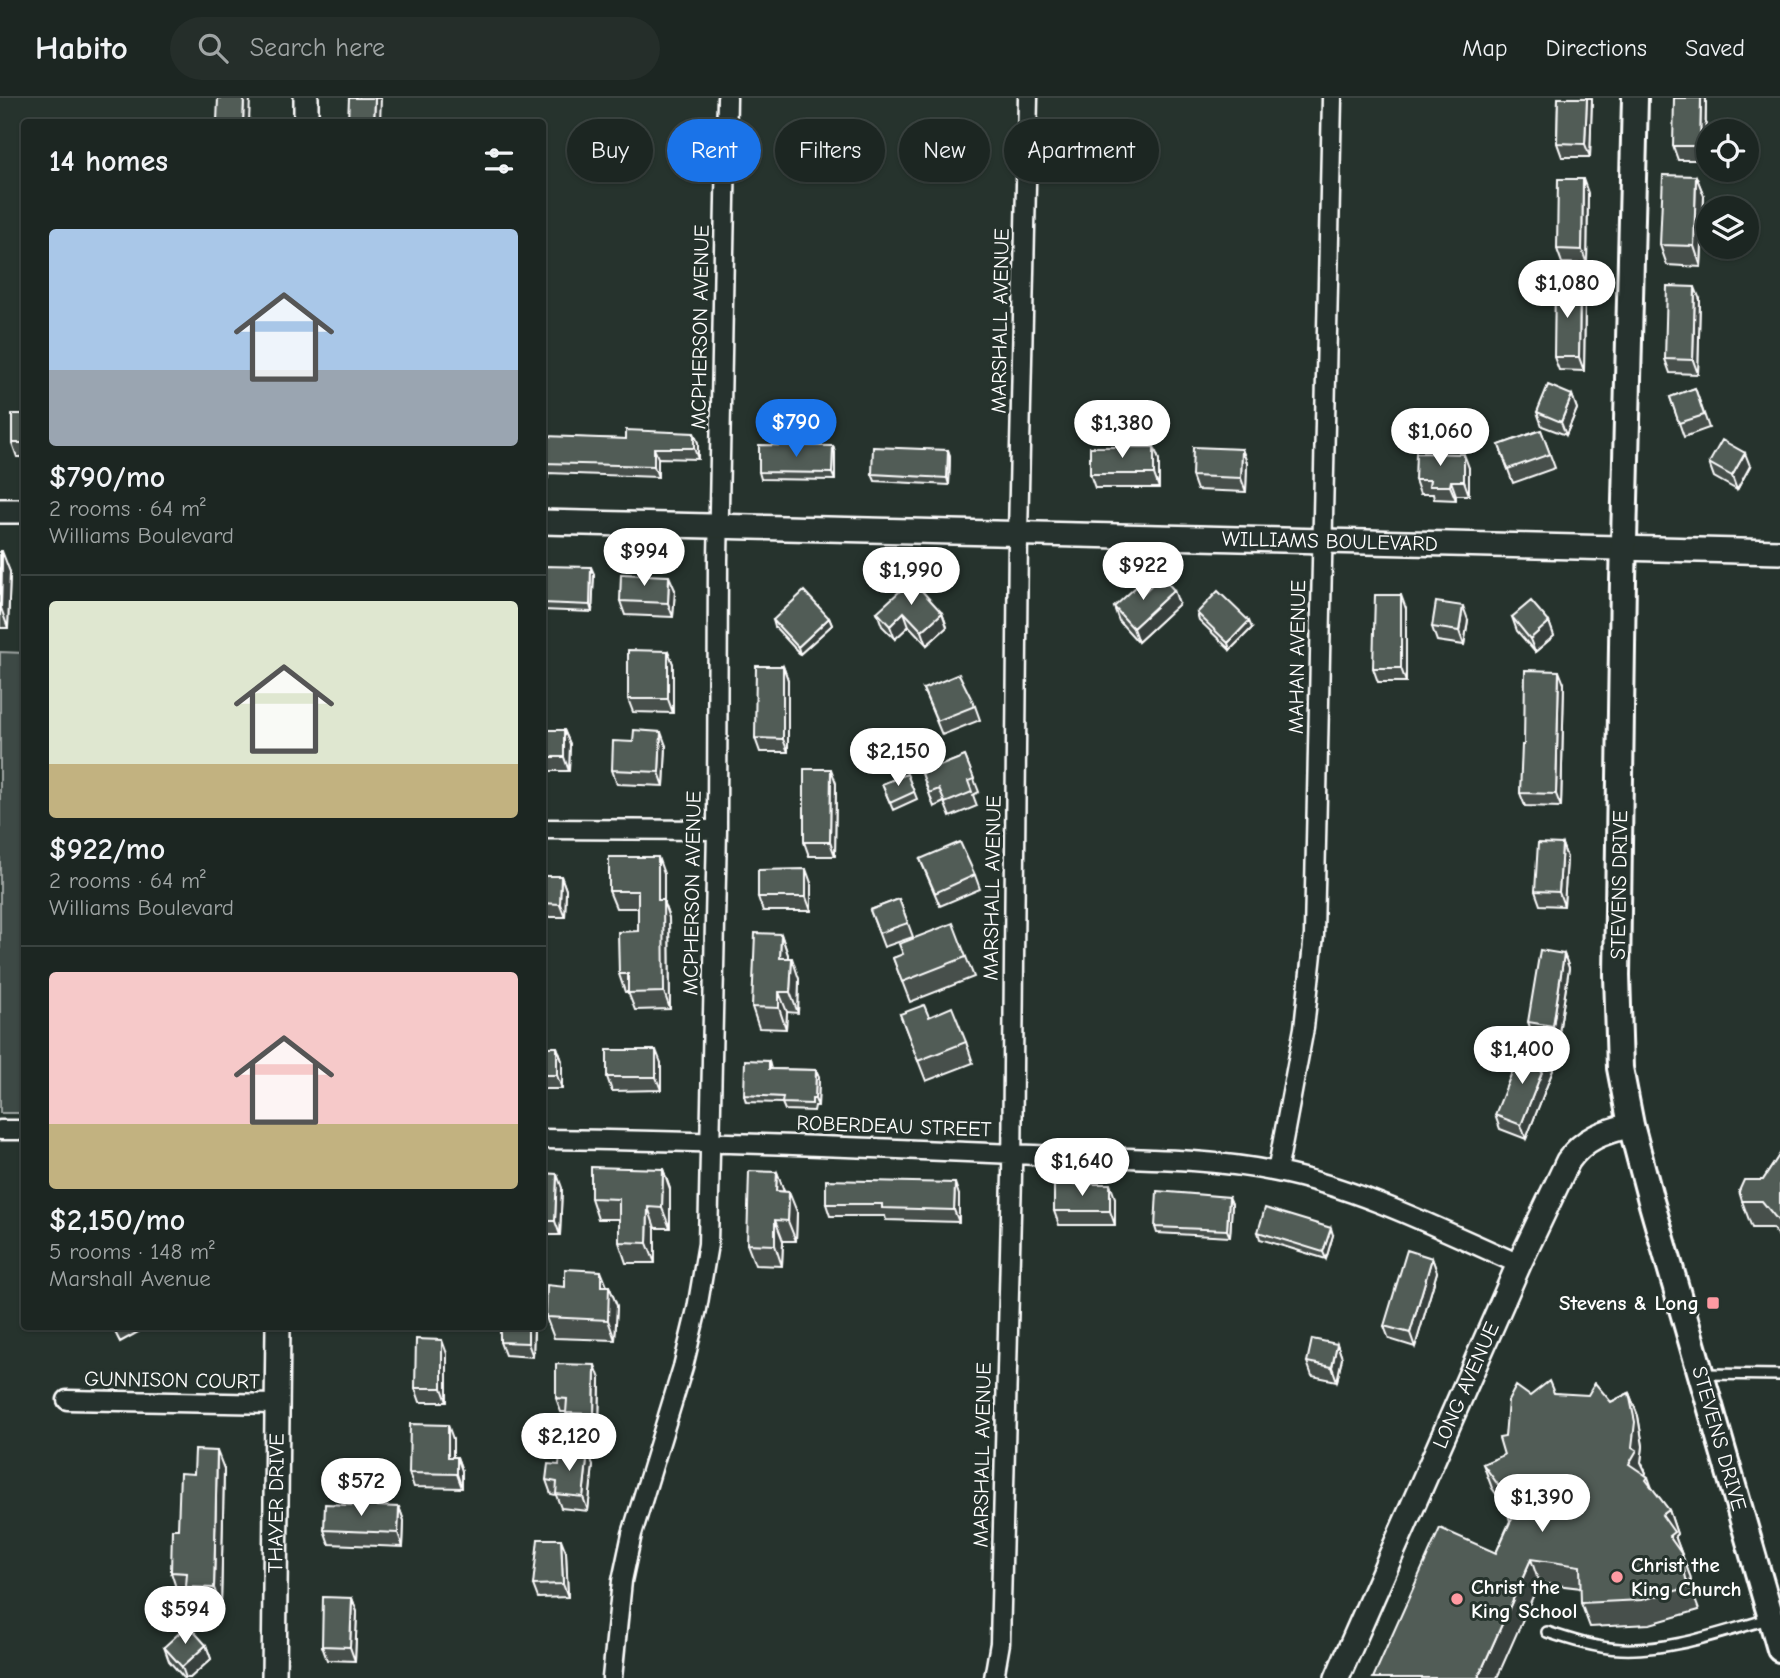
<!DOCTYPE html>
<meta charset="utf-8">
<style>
body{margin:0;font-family:"Comic Neue",sans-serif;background:#252e2a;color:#f1f3f6;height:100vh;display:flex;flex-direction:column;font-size:26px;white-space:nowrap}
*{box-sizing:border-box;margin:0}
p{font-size:23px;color:#a0a5a5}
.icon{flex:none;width:38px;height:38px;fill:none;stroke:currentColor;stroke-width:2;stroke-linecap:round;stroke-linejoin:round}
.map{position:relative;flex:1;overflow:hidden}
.drawer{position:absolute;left:21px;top:21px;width:525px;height:1211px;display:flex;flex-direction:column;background:#1c2622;border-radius:7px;box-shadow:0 2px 5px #0004,0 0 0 2px #3a4340}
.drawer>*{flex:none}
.guide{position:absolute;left:567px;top:21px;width:665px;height:63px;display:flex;gap:14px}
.tools{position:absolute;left:1696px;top:21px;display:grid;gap:14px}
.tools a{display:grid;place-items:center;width:63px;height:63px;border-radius:50%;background:#1c2622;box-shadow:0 2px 5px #0004,0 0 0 2px #3a4340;font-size:35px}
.price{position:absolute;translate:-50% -60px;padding:0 16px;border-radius:24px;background:#fff;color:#222;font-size:23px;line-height:46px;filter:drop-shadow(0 2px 4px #0008)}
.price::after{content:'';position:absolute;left:50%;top:42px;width:21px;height:16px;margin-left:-10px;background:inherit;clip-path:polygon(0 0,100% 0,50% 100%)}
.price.on{background:#1a73e8;color:#fff}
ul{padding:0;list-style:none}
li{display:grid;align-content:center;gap:14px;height:371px;padding:0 28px}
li+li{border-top:2px solid #3a4340}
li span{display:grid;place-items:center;height:217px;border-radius:7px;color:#555}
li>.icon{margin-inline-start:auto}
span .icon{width:126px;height:126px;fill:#fffc;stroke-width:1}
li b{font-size:30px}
h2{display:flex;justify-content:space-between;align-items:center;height:84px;padding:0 28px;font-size:30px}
.chip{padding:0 24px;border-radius:32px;background:#1c2622;box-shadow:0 2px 5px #0004,0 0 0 2px #3a4340;font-size:24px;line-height:63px}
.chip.on{background:#1a73e8;color:#fff}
header{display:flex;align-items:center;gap:42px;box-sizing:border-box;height:98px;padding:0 35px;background:#1c2622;border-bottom:2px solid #3a4340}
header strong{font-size:33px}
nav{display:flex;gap:38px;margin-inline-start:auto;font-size:24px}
.search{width:490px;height:63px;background:#252e2a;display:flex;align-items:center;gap:18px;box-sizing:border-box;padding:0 24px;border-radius:38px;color:#a0a5a5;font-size:26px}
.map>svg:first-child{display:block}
</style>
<header>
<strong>Habito</strong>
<div class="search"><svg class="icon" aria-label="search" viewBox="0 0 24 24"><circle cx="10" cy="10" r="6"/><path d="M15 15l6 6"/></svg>Search here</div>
<nav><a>Map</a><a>Directions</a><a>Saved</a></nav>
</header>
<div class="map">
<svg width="1780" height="1580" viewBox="0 0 1780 1580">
<rect width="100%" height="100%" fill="#26332d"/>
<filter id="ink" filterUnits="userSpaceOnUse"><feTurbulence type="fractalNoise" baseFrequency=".0143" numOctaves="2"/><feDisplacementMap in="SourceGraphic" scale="14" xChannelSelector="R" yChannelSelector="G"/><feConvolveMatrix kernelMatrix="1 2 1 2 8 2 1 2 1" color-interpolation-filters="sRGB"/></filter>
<g filter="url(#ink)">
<!-- green -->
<path fill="#3e4944" stroke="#9ea4a2" stroke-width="2" d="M0 554 24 555V1015H0Z"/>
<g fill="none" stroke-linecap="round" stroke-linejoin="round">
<defs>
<path id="service" d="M1705 1276 1780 1277
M1547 1534C1571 1542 1596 1550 1621 1551 1672 1553 1721 1534 1769 1521"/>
<path id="minor" d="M542 731 717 732
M0 1032H24
M542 1041C707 1043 870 1049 1034 1057 1114 1061 1199 1058 1277 1074 1359 1090 1442 1132 1519 1166
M1277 1074 1304 930 1314 837 1332 0
M67 1302 277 1306
M612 1580 622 1483 632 1436 683 1269 697 1211 708 1146 717 732 718 462 727 0
M994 1580 1000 1545 1012 1077 1018 436 1028 0"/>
<g id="tertiary">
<path d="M306 24V0"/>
<path d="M0 413H24"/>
<path id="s1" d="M542 424 1780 454"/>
<path id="s2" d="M274 1580 278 1228"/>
<path id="s3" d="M1337 1580 1519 1166 1568 1063C1584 1040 1604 1034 1631 1027"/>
</g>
<g id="secondary">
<path id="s4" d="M1635 0 1623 483 1617 877 1620 970 1631 1027 1651 1103 1780 1551"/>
</g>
</defs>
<!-- service casing -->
<use href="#service" stroke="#fff" stroke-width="14"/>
<!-- minor casing -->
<use href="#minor" stroke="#fff" stroke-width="23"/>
<!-- tertiary casing -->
<use href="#tertiary" stroke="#fff" stroke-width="28"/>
<!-- secondary casing -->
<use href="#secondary" stroke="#fff" stroke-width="30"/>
<!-- service -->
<use href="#service" stroke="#26332d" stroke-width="9"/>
<!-- minor -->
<use href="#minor" stroke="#26332d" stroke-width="18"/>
<!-- tertiary -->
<use href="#tertiary" stroke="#26332d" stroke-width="23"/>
<!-- secondary -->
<use href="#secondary" stroke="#26332d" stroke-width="24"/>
</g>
<!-- wall -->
<path fill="#464f4b" stroke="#fff" stroke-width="2" d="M1558 0H1592L1590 59H1562L1557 45Z
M1706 0 1705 62H1678L1673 48Z
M1696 78 1704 98 1701 169 1667 167 1660 147Z
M1588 95 1587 166 1562 165 1557 151Z
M1580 185 1585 199 1584 273 1559 272 1554 259Z
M1700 202 1698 276 1670 275 1665 261Z
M1695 290 1709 330 1684 339 1670 299Z
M1572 297 1577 311 1566 337 1542 328 1537 314Z
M24 316V359H17L12 345Z
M542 330 548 339 626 341 694 335 698 345V361L658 360V379L548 375V380L542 379Z
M1541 332 1555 370 1513 385 1499 347Z
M833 348 835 355V382L761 381 759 374Z
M1154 349 1159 362V390H1095L1090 376Z
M1242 351 1247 365 1246 394 1197 392 1192 378Z
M948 352 950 358 949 387 875 383 872 376Z
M1709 365 1750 368 1737 392 1714 379Z
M1469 370V397H1456V402L1434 401 1433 396H1420L1415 382Z
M0 453 10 474 8 530H0Z
M542 468 594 476 592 514 542 512Z
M675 492 673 519 625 517 620 503Z
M1143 495 1179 506 1138 544 1119 523 1114 509Z
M1406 511V584H1378L1373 570Z
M877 514 942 515 947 529 927 547 909 528 895 541 882 528Z
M1197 515 1252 530 1230 552 1199 522Z
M1512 519 1549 524 1554 538 1535 554 1517 533Z
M829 520 832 527 800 556 775 529 773 522Z
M1468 522 1464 547 1437 543 1432 529Z
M668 553 673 566V615L633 614 628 601Z
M783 568 788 582V654H760L755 640Z
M1564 586 1561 709 1525 708 1520 695 1524 647Z
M923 591 975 608 980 622 942 637Z
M542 632H564L570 646 569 673H542Z
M666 648 664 688 617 686 612 672Z
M965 658 979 694 973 697 977 708 950 719 944 704 934 709 922 675Z
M907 676 917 701 893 712 882 686Z
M836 685 835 758H809L804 744Z
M1562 746 1567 760 1564 808 1540 807 1535 793Z
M920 761 975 777 980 791 940 808Z
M664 776V806L669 820 670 911 635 912 628 894H625L619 876 638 833V810H616L609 793Z
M542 778H561L566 792 565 819H542Z
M811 785V813H763L758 799Z
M899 801 913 839 884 849 870 812Z
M781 836 788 857V860L799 881 798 915 787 914 786 931 759 930 752 909Z
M1564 856 1569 870 1558 941 1533 937 1528 924Z
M903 857 966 859 974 879 910 904 893 860Z
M900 916 929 919 966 944 973 965 926 983Z
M542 949H557L562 963V991H542Z
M1548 959 1553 972 1526 1041 1500 1031 1495 1017Z
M769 963 771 971 816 972 819 979 818 1008H815L814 1013 785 1012 782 1005 746 1004 744 997Z
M661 965V992L612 993 607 979Z
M1780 1056V1140L1772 1130H1752L1742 1103 1763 1082Z
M663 1071 670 1091V1130H655V1165H626L619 1144V1121H598L591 1100Z
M777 1074 784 1093 797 1114 796 1143H783L782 1168 755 1167 747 1146Z
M542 1075 562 1090 560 1137H542Z
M959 1097V1124L886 1122 885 1118H830L826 1106Z
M1229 1099 1232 1106 1230 1139 1157 1135 1155 1129Z
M1115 1100V1127H1059L1054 1113Z
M1258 1134 1333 1137 1326 1161 1260 1141Z
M1432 1160 1437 1174 1415 1249 1389 1241 1384 1228Z
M609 1188 617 1208 615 1242 554 1240 546 1219 565 1189Z
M112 1228H149L120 1244Z
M500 1228H534L533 1259 505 1257 500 1244Z
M1337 1246 1342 1260 1337 1283 1312 1278 1307 1264Z
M447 1256V1304H420L415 1290Z
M600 1281 599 1329 571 1328 566 1314H561L556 1300Z
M1554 1295 1611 1304 1629 1295 1638 1318 1643 1348 1641 1364 1646 1375 1645 1377 1648 1379 1652 1390 1669 1412 1677 1436 1675 1438 1690 1478 1693 1496 1699 1512 1650 1526 1590 1529 1581 1505V1490L1539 1485 1496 1455 1510 1423 1508 1416 1509 1414 1492 1390 1483 1366 1504 1357 1505 1339 1530 1298Z
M453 1341V1359H457L462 1373V1390L414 1389 409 1375Z
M588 1353 593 1367 588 1413 561 1410 556 1397 551 1396 546 1382 559 1367Z
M224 1371 221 1508 193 1507 188 1493H177L171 1474 178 1431 194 1376Z
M399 1409 404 1423 403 1449 329 1446 324 1432Z
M566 1454 568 1499 538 1500 533 1487Z
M352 1500 357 1514 355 1563 327 1562 322 1548Z
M206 1547 211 1561 190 1580H184L169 1563 164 1549Z"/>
<!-- shaded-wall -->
<path fill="#39403d" stroke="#fff" stroke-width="2" d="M244 0H250L249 24H243Z
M375 0H381L380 24H374Z
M1587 0H1592L1590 59 1585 46Z
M1701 0H1706L1705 62 1700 48Z
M1696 78 1704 98 1701 169 1694 148Z
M1583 81 1588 95 1587 166 1582 152Z
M1580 185 1585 199 1584 273 1579 259Z
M1695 189 1700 202 1698 276 1693 262Z
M1572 297 1577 311 1566 337 1561 324Z
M694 335 698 345V361L694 350Z
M833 348 835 355V382L832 375Z
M1154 349 1159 362V390L1154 376Z
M654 350 658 360V379L654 368Z
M1242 351 1247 365 1246 394 1241 380Z
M948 352 950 358 949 387 947 380Z
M1745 355 1750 368 1737 392 1732 378Z
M1464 356 1469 370V397L1464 383Z
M544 365 548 375V380L544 369Z
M1451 383 1456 397V402L1450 388Z
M2 453 10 474 8 530 1 510Z
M591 469 594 476 592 514 590 507Z
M669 478 675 492 673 519 668 505Z
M1174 492 1179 506 1138 544 1133 530Z
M1401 497 1406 511V584L1401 570Z
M1463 508 1468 522 1464 547 1459 533Z
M904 514 909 528 895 541 890 528Z
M942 515 947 529 927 547 922 533Z
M829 520 832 527 800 556 798 549Z
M1249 523 1252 530 1230 552 1228 545Z
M1549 524 1554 538 1535 554 1530 541Z
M668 553 673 566V615L668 601Z
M783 568 788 582V654L783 641Z
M1559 573 1564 586 1561 709 1556 696Z
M564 632 570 646 569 673 564 659Z
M661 634 666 648 664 688 659 674Z
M831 671 836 685 835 758 830 744Z
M1562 746 1567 760 1564 808 1559 794Z
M658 759 664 776V806L669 820 670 911 664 894 658 802Z
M806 771 811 785V813L806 799Z
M561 778 566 792 565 819 560 806Z
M781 836 788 857 787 880 780 860Z
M1564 856 1569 870 1558 941 1553 928Z
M792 860 799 881 798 915 790 894Z
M779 894 787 914 786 931 779 910Z
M557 949 562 963V991L557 977Z
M656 952 661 965V992L656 979Z
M1548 959 1553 972 1526 1041 1521 1027Z
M816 972 819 979 818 1008 815 1001Z
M663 1071 670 1091V1130L662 1110Z
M777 1074 784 1094 776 1093Z
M557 1076 562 1090 560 1137 555 1123Z
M955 1085 959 1097V1124L954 1112Z
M1110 1086 1115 1100V1127L1110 1113Z
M789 1094 797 1114 796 1143 788 1123Z
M1229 1099 1232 1106 1230 1139 1227 1132Z
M648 1109 655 1130V1165L647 1145Z
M775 1122 783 1143 782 1168 775 1147Z
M1331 1130 1333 1137 1326 1161 1323 1154Z
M1432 1160 1437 1174 1415 1249 1410 1235Z
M601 1173 609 1193V1188L617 1208 615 1242 608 1222 601 1188Z
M528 1228H534L533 1259 528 1245Z
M442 1242 447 1256V1304L442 1290Z
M1337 1246 1342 1260 1337 1283 1332 1269Z
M595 1267 600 1281 599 1329 594 1316Z
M1629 1295 1638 1318 1643 1348 1641 1364 1646 1375 1638 1390 1629 1366 1632 1349Z
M448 1327 453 1341V1373L448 1359Z
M217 1353 224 1371 221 1508 214 1490Z
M588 1353 593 1367 588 1413 583 1399Z
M457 1359 462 1373V1390L457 1376Z
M399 1409 404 1423 403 1449 398 1435Z
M1669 1412 1677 1436 1675 1438 1690 1478 1693 1496 1690 1489H1689L1662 1417Z
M561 1441 566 1454 568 1499 563 1486Z
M1531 1461 1539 1485 1497 1580H1478Z
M352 1500 357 1514 355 1563 350 1549Z
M206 1547 211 1561 190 1580H186L182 1569Z"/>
<!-- building -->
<path fill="#515c57" stroke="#fff" stroke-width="2" d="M218 0H244L243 24H217Z
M349 0H375L374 24H348Z
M1558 0H1587L1585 46 1557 45Z
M1674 0H1701L1700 48H1673Z
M1663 77 1696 78 1694 148 1660 147Z
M1558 81H1583L1582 152 1557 151Z
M1555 185H1580L1579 259H1554Z
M1667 188 1695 189 1693 262 1665 261Z
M1548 287 1572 297 1561 324 1537 314Z
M1695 290 1704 317 1679 325 1670 299Z
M12 316H24V345H12Z
M542 330H545V338L626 341V332L694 335V350H654V368L544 365V369H542Z
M1541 332 1550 356 1508 371 1499 347Z
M1722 342 1745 355 1732 378 1709 365Z
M759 347 833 348 832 375 759 374Z
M873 349 948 352 947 380 872 376Z
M1090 349H1154V376H1090Z
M1193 349 1242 351 1241 380 1192 378Z
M1416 355 1464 356V383H1451L1450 388H1429L1430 382H1415Z
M0 453H2L1 510H0Z
M542 468 591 469 590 507 542 505Z
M621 476 669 478 668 505 620 503Z
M1161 478 1174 492 1133 530 1114 509 1137 488 1143 495Z
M912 482 942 515 922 533 904 514 890 528 877 514Z
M804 493 829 520 798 549 773 522Z
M1218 493 1249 523 1228 545 1197 515Z
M1375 497H1401V570H1373Z
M1531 503 1549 524 1530 541 1512 519Z
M1436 504 1463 508 1459 533 1432 529Z
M628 552 668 553V601H628Z
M756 568H783V641L755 640Z
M1525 572 1559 573 1556 696 1520 695 1522 647H1524Z
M959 576 975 608 937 623 923 591Z
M542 632H564V659H542Z
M634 632 661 634 659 674 612 672 613 643 633 644Z
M965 658 974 681 968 683 972 694 945 705 939 691 929 695 922 675Z
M804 671H831L830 744H804Z
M907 676 914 694 890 705 882 686Z
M960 744 975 777 935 795 920 761Z
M1538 745 1562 746 1559 794 1535 793Z
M609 759H658V802H663L664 894 628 895V876H619L618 834 638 833V793H609Z
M806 771V799H758V772Z
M542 778H561L560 806 542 805Z
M899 801 908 825 879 835 870 812Z
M953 825 966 859 902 884 893 860 903 856 899 846Z
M755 835 781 836 780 860H792L790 894H779V910L752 909Z
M1540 852 1564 856 1553 928 1528 924Z
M924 907 929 919 952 909 966 944 918 963 900 916Z
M542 949H557V977H542Z
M1522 949 1548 959 1521 1027 1495 1017Z
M607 952H656V979H607Z
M745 962 769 963V971L816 972 815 1001H812V1006L782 1005 783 999 744 997Z
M1780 1056V1125L1762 1103H1742L1739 1093 1744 1082H1763Z
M591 1069 663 1071 662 1110 648 1109 647 1145 619 1144V1101L591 1100Z
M749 1073 777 1074 776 1093 789 1094 788 1123 775 1122V1147L747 1146Z
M542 1075 557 1076 555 1123H542Z
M826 1082 955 1085 954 1112 882 1110V1106H826Z
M1054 1086H1110V1113H1054Z
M1157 1093 1229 1099 1227 1132 1155 1129Z
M1265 1110 1331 1130 1323 1154 1258 1134Z
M1407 1152 1432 1160 1410 1235 1384 1228Z
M565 1171 601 1173V1188H609L608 1222 546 1219 547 1187 565 1189Z
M500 1228H528V1245L500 1244Z
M416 1241 442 1242V1290H415Z
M1312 1241 1337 1246 1332 1269 1307 1264Z
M556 1266 595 1267 594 1316 566 1315 567 1301 556 1300Z
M1549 1283 1554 1295 1588 1297 1595 1285 1611 1304 1629 1295 1635 1324 1632 1349 1637 1352 1629 1366 1648 1379 1646 1382 1669 1412 1662 1417 1674 1434 1669 1438 1681 1455 1686 1481 1690 1489 1642 1502 1581 1505 1580 1468 1531 1461 1478 1580H1373L1440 1430 1496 1455 1513 1418 1508 1416 1514 1404 1499 1388 1483 1366 1504 1357 1499 1340 1505 1339 1508 1303 1516 1288 1530 1298Z
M410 1326 448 1327V1359H457V1376L409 1375Z
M561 1350 588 1353 583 1399 556 1396 557 1384 546 1382 548 1366 559 1367Z
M195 1352 217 1353 214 1490 186 1489 187 1475 171 1474 172 1431H178L180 1375 194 1376Z
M325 1406 399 1409 398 1435 324 1432Z
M538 1441H561L563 1486 533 1487Z
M323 1499 352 1500 350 1549 322 1548Z
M188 1527 206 1547 182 1569 164 1549Z"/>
</g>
<!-- markers -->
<g fill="#ff9aa2" stroke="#26332d" stroke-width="2.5">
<rect x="1706" y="1198" width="14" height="14" rx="3.5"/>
<circle cx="1617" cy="1479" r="7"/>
<circle cx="1457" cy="1501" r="7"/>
</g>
<g text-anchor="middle" stroke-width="6" stroke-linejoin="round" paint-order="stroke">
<!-- street labels -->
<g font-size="21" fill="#fff" stroke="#26332d">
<text transform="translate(1000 223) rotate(-89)" y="7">MARSHALL AVENUE</text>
<text transform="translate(700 229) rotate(-89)" y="7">MCPHERSON AVENUE</text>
<text dy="7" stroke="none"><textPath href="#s1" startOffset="788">WILLIAMS BOULEVARD</textPath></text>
<text transform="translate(1297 559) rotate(-89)" y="7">MAHAN AVENUE</text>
<text transform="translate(1619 787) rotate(-89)" y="7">STEVENS DRIVE</text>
<text transform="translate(992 790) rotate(-89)" y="7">MARSHALL AVENUE</text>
<text transform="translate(692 795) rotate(-89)" y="7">MCPHERSON AVENUE</text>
<text transform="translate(894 1028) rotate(2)" y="7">ROBERDEAU STREET</text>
<text transform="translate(172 1282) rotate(1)" y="7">GUNNISON COURT</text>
<text dy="7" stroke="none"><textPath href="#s3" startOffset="320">LONG AVENUE</textPath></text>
<text dy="7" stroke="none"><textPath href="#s4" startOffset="1354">STEVENS DRIVE</textPath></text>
<text transform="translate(982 1357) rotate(-89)" y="7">MARSHALL AVENUE</text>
<text dy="7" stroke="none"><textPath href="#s2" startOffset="175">THAYER DRIVE</textPath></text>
</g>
<!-- poi labels -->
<g font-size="21" font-weight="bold" fill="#fff" stroke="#26332d" text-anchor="start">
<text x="1699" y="1212" text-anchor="end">Stevens &amp; Long</text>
<text x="1631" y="1474">Christ the<tspan x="1631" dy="24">King Church</tspan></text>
<text x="1471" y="1496">Christ the<tspan x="1471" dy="24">King School</tspan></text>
</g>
</g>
</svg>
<div class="tools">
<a><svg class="icon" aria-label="locate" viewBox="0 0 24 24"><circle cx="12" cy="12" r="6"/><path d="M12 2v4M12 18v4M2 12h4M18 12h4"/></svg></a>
<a><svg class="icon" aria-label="layers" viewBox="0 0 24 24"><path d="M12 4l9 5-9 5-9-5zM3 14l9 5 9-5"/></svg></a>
</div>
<b class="price" style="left:1567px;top:222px">$1,080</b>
<b class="price on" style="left:796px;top:361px">$790</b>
<b class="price" style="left:1122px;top:362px">$1,380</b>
<b class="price" style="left:1440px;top:370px">$1,060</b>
<b class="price" style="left:644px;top:490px">$994</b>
<b class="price" style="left:1143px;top:504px">$922</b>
<b class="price" style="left:911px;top:509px">$1,990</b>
<b class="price" style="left:898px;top:690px">$2,150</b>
<b class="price" style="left:1522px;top:988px">$1,400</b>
<b class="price" style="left:1082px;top:1100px">$1,640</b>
<b class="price" style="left:569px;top:1375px">$2,120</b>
<b class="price" style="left:361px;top:1420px">$572</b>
<b class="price" style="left:1542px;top:1436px">$1,390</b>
<b class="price" style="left:185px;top:1548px">$594</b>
<div class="guide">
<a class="chip">Buy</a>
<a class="chip on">Rent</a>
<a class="chip">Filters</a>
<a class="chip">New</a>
<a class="chip">Apartment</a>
</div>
<section class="drawer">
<h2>14 homes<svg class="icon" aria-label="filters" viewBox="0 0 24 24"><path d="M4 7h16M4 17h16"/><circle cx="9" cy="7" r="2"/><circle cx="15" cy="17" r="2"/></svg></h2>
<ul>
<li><span style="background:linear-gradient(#a9c7e8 65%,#9aa5b1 0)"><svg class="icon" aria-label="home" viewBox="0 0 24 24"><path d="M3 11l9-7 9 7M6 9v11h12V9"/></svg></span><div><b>$790/mo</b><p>2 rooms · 64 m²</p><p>Williams Boulevard</p></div></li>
<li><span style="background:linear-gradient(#dfe7d0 75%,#c2b280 0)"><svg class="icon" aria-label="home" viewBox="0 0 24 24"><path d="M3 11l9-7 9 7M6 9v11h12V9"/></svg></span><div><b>$922/mo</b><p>2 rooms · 64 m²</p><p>Williams Boulevard</p></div></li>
<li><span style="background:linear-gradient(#f6c9c9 70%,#c2b280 0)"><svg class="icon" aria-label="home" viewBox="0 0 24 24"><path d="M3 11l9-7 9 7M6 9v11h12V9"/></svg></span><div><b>$2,150/mo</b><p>5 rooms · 148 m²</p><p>Marshall Avenue</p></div></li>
</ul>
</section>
</div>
